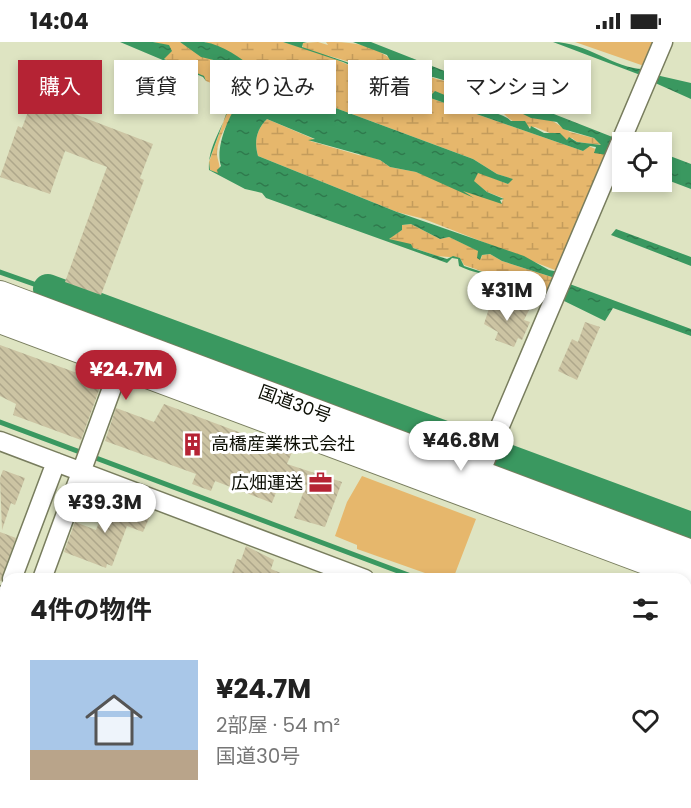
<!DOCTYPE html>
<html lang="ja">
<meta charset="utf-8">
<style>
body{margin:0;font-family:Poppins,"Noto Sans JP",sans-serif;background:#f6f6f6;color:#222;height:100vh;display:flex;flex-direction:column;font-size:22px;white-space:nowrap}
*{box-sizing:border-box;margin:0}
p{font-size:20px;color:#767676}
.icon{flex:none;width:33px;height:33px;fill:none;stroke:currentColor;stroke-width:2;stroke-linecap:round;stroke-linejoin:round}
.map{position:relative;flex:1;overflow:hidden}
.drawer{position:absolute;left:0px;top:531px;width:692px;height:236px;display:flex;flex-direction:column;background:#fff;border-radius:18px 18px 0 0;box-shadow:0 3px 9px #0003}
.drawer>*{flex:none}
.guide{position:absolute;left:18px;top:18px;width:656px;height:54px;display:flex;gap:12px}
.buttons{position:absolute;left:612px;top:90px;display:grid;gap:12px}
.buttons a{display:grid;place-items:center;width:60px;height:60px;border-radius:0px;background:#fff;box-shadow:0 3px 9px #0003;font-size:30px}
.price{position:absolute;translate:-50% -51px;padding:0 14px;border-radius:21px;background:#fff;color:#222;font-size:20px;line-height:39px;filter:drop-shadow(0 2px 3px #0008)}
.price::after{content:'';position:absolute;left:50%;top:36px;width:18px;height:14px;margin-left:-9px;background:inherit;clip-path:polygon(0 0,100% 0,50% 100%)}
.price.active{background:#b52334;color:#fff}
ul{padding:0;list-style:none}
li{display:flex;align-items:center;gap:18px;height:150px;padding:0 30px}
li span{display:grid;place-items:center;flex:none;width:168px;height:120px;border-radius:0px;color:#555}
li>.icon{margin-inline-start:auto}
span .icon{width:72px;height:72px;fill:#fffc;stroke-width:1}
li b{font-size:26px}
h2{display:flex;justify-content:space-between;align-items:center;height:72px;padding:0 30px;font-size:26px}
.chip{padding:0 21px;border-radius:0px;background:#fff;box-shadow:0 3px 9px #0003;font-size:21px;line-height:54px}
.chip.active{background:#b52334;color:#fff}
.status{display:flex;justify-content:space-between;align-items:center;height:42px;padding:0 30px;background:#fff;direction:ltr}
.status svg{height:16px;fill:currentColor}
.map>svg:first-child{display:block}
</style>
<div class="status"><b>14:04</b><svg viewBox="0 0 49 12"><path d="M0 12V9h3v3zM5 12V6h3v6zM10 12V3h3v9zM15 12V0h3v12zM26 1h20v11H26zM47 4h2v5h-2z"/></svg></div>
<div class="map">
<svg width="691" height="766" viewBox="0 0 691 766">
<defs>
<pattern id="wetland-marsh" width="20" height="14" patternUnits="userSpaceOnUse" patternTransform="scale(1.5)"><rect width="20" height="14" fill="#e6b76c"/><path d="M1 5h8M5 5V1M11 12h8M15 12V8" fill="none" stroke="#c49c5c"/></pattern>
<pattern id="water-ripples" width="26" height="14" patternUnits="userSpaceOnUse" patternTransform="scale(1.5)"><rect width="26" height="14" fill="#3a9860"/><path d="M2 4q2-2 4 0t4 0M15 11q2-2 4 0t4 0" fill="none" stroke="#2f7a4d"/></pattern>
<pattern id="building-back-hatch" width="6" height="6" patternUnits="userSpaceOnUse" patternTransform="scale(1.5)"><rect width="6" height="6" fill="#ccc4a3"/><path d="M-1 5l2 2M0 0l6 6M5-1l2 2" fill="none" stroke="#aea78b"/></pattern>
</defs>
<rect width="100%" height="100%" fill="#dee4c2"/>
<!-- green -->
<path fill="#e6b76c" d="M575 0H658L647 25Z
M362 434 476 477 453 537H442L357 507V503L335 494 347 460Z"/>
<!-- wetland -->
<path fill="url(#wetland-marsh)" d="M153 0H180L213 18 226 21 251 38 261 53 252 50C238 66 217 90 217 113 218 120 221 124 219 132L210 128 209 120 232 56 226 47 206 39 203 34 164 17 169 4Z
M205 0H283L303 6 302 1 318 0 328 3 326 0C347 0 367 1 385 13 394 18 396 24 409 26L408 31 414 28 422 33 467 45 469 50 486 58 489 64 494 66 500 61 528 73 551 78 570 90 594 96 602 103 577 100 572 96 567 98 535 85C525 86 512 81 504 72L432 52 425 46 377 28 326 13 396 44 583 109 589 104 608 113 560 230 424 177 397 170 258 114C254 100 256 88 267 77L316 98 310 99 362 114 356 110 380 118 390 125 416 130 502 161 503 156 487 150 473 139 478 130 508 142 512 137 497 132 473 117 287 48Z
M411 182 440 197 449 195 479 209 481 217 482 213 490 212 502 219 555 236 550 253 464 223 460 216 437 214 388 197 402 188V183Z"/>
<!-- water -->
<path fill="url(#water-ripples)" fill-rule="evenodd" d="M120 0H153L169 3 172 9 164 17 204 34 206 39 226 47 232 56 209 119 210 128 218 131 217 128 221 124C215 106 228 76 238 61 241 57 245 58 249 54L243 49 260 52 251 39 226 21 201 15 180 0C188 0 197 0 204 0 236 5 259 35 287 48L473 117 497 132 513 137 508 142 478 131 474 139 487 150 504 157 500 158 502 162 463 149 474 156 416 130 390 125 380 118 308 98 315 97 267 77C256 88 254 100 258 114L397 170 524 214 549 228 559 230 608 113 594 111 596 105 590 104 583 109 396 44 343 20 283 0H307L303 1 302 5 429 48 432 52 435 49 464 61 469 60C480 72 500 68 511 79H525L530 87 531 84 544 91H560L567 98 569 95 577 100 601 103 594 96 563 87 557 80 531 76 517 69 513 71 512 66 500 62 494 66 488 64 486 58 469 49 467 45 433 35 428 36 426 32 422 33 415 28 408 31 409 26 391 20 387 13 353 0H371L615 96 550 253C532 251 517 240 500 235 485 232 473 231 459 224L458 217 452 216 447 221 266 156 262 151 245 147 209 128C207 103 227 80 232 56L226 47 206 39 203 35ZM411 182 440 197 449 195 478 209 477 216 480 218 482 213 490 212 502 219 552 235 554 236 549 252 464 224 460 216 453 214 447 217 413 206 411 202 389 197 402 188V183Z
M553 0C587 0 616 28 645 27L643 34Z
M656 33 691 41V57L653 40Z
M662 111 691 122V147L662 136Z
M616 187 691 215V224L611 193Z
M567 241 691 287V294L613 266 605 279 560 257Z"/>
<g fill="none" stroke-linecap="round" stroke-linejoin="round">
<!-- stream -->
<path stroke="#3a9860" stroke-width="5" d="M0 230 48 247
M0 380 419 537
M0 595 6 579
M686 636 691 638
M0 714 6 716
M125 760 139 766"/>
<!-- river -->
<path stroke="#3a9860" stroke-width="30" d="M48 247 691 485"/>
</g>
<!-- building -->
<path fill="url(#building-back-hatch)" d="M33 56 153 102 140 136 144 138 101 253 65 240 107 125 65 109 50 152 0 135 18 84 22 86Z
M492 257 509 263 510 260 529 268 524 278 530 280 522 298 518 296 514 305 495 298 498 290 484 282Z
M585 280 600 285 577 338 558 329 572 297 578 300Z
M0 303 102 340 81 398 13 373 16 362 0 354Z
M164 362 292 410 287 422 342 440 325 485 294 476 306 443 282 435 272 461 215 439 211 449 192 442 196 432 105 399 116 366 154 380Z
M3 428 25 436 15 463 11 461 2 488 0 436Z
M110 453 122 458 121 462 150 474 143 490 127 484 112 524 107 522 106 526 64 510 75 480 96 488Z
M0 490 16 496 1 539H0Z
M246 504 274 518 271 527 295 537H230L237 517 241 518Z"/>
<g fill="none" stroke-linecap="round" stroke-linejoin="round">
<defs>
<path id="minor" d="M0 399 365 537
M475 443 663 0
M12 537 56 420
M42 537 124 313
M0 567 6 552
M0 651 6 635
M686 658 691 660"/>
<path id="highway" d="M0 252 691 511
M0 278 691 536"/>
</defs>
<!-- minor casing -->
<use href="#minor" stroke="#787d5e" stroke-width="21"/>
<!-- highway casing -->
<use href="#highway" stroke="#787d5e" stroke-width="28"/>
<!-- path -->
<path stroke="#9ea388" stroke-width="3" stroke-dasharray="1.5 4.5" stroke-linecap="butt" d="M0 720 6 722
M108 760 123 766"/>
<!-- minor -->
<use href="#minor" stroke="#fff" stroke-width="18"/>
<!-- highway -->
<use href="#highway" stroke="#fff" stroke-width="26"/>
</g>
<!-- icons -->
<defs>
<symbol id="building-bare" viewBox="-9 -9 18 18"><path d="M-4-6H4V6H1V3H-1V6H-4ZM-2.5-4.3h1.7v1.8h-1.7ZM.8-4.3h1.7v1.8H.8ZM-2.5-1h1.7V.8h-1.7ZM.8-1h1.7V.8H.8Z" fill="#b52334" stroke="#fff" stroke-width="2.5" paint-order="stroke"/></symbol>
<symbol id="office-bare" viewBox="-9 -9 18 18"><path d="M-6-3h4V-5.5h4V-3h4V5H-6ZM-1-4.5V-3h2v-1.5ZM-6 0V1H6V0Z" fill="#b52334" stroke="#fff" stroke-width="2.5" paint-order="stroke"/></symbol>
</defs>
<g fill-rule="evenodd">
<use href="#building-bare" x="176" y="386" width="33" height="33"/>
<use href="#office-bare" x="304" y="424" width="33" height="33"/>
</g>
<g text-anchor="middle" stroke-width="6" stroke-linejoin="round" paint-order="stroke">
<!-- street labels -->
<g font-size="18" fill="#0c0e04" stroke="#fff">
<text transform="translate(295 362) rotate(20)" y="6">国道30号</text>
</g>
<!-- poi labels -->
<g font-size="18" fill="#0c0e04" stroke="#fff" text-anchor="start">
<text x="211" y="408">高橋産業株式会社</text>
<text x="303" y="447" text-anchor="end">広畑運送</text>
</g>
</g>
</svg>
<div class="buttons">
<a><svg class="icon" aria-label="locate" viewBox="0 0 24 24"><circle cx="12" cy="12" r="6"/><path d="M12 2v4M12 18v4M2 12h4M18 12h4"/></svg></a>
</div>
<b class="price" style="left:507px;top:280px">¥31M</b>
<b class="price active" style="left:126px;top:359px">¥24.7M</b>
<b class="price" style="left:461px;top:430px">¥46.8M</b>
<b class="price" style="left:105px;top:492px">¥39.3M</b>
<div class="guide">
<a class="chip active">購入</a>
<a class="chip">賃貸</a>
<a class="chip">絞り込み</a>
<a class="chip">新着</a>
<a class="chip">マンション</a>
</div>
<section class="drawer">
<h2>4件の物件<svg class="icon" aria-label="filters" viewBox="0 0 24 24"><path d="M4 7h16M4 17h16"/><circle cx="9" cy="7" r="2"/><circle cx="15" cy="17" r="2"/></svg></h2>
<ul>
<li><span style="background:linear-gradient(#a9c7e8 75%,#b9a48a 0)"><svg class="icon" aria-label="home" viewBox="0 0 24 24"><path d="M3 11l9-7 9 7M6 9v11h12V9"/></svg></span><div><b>¥24.7M</b><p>2部屋 · 54 m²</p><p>国道30号</p></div><svg class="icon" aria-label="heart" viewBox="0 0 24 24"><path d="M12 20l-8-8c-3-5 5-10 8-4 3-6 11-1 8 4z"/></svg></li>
</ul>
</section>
</div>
